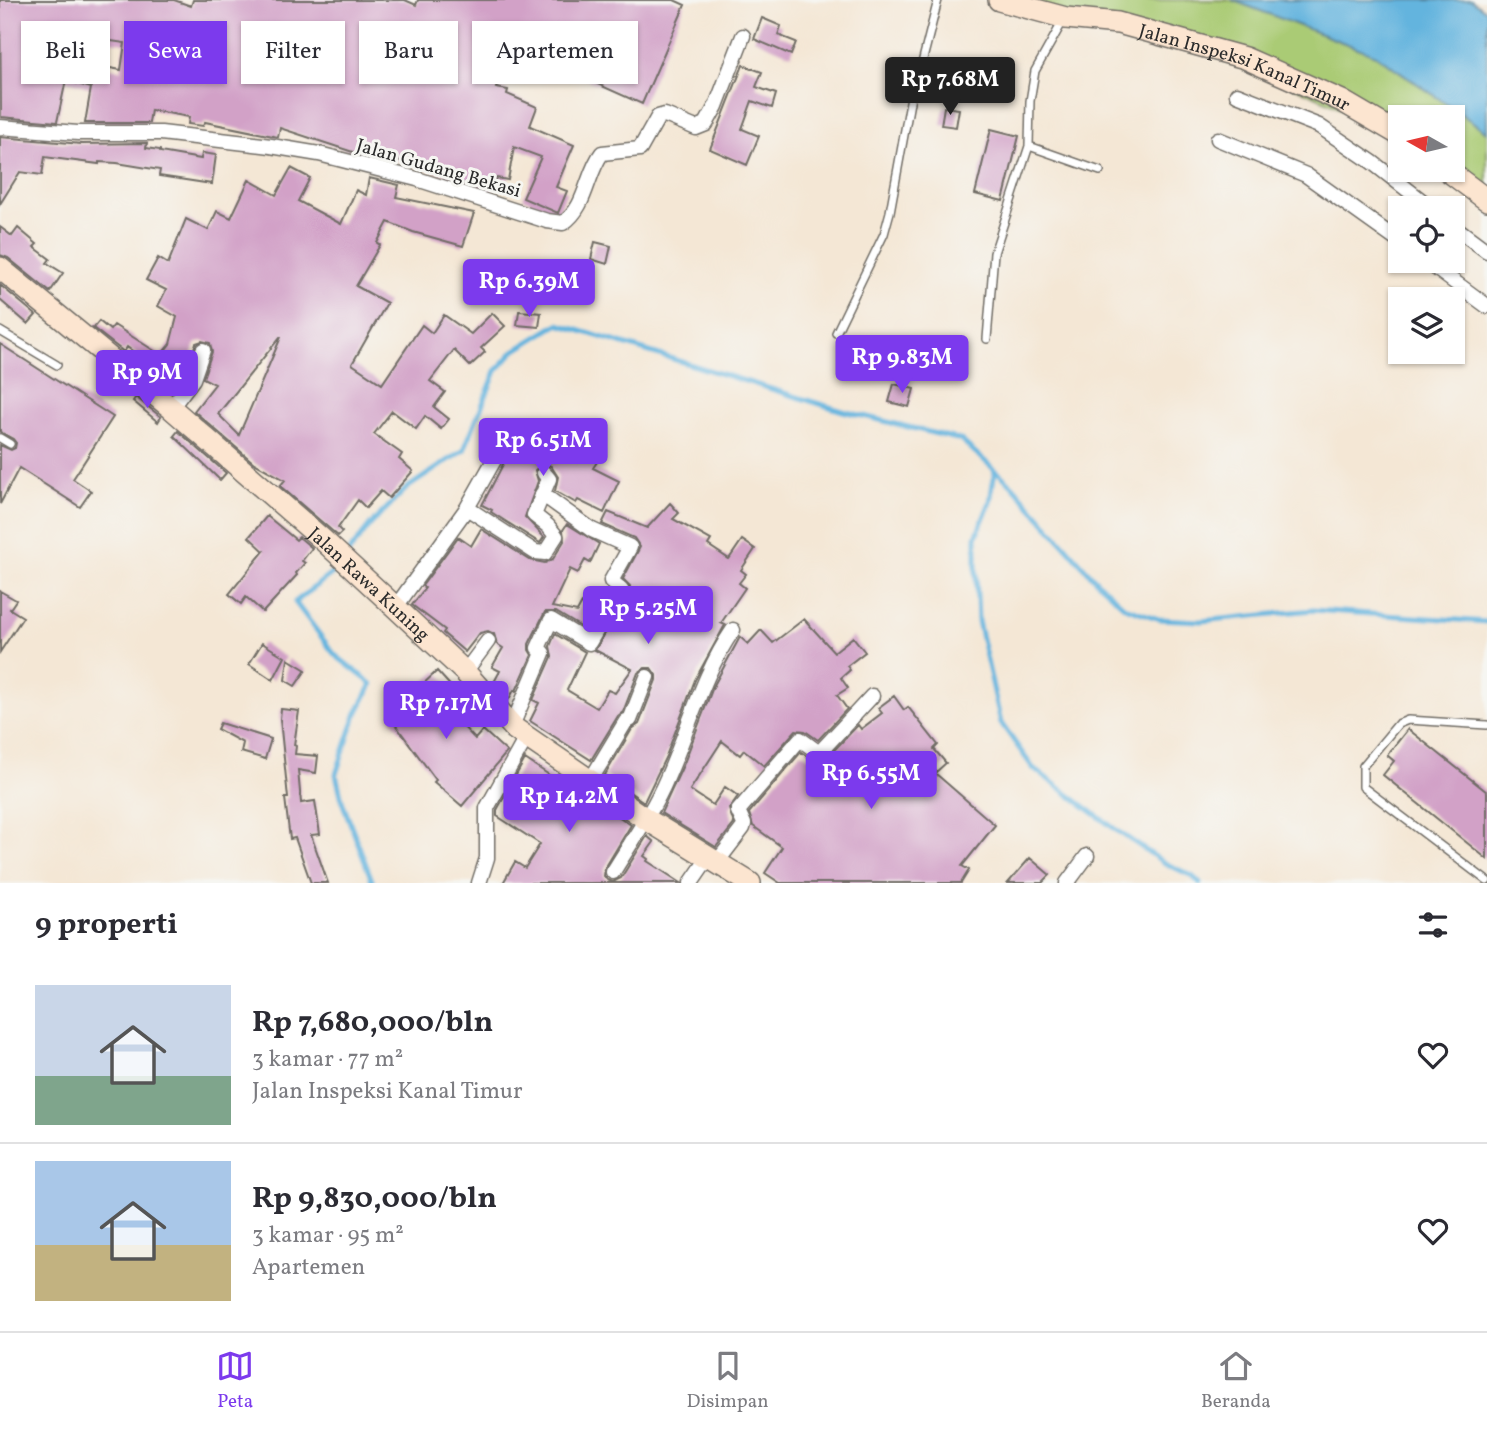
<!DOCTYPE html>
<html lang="id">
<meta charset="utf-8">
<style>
body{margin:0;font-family:Vollkorn,serif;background:#f7f7f7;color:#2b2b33;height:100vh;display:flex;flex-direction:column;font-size:26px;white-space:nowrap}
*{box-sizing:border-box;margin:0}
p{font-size:23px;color:#7c7c81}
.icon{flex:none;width:38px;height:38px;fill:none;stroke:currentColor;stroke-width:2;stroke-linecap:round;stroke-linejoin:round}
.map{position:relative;height:883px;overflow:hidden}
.panel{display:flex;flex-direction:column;background:#fff;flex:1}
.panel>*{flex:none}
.banner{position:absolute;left:21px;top:21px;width:700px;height:63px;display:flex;gap:14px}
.needle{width:46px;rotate:278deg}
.buttons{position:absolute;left:1388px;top:105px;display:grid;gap:14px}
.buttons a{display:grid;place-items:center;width:77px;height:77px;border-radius:0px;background:#fff;box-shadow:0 2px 5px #0004;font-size:35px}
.price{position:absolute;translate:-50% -60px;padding:0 16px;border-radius:7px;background:#7c3aed;color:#fff;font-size:23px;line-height:46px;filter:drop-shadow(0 2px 4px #0008)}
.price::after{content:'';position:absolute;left:50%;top:42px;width:21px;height:16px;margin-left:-10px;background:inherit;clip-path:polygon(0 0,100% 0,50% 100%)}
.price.active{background:#222;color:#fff}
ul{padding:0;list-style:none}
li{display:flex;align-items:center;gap:21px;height:175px;padding:0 35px}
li+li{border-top:2px solid #e1e1e2}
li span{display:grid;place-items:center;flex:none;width:196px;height:140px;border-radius:0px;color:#555}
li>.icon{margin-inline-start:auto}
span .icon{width:84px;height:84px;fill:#fffc;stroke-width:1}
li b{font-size:30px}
h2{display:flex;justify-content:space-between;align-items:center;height:84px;padding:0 35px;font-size:30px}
.chip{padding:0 24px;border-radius:0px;background:#fff;box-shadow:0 2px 5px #0004;font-size:24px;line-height:63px}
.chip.active{background:#7c3aed;color:#fff}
.dock{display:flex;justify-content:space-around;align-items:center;height:98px;border-top:2px solid #e1e1e2;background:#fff;font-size:19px;color:#7c7c81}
.dock a{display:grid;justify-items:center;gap:4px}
.dock .active{color:#7c3aed}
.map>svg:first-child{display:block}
</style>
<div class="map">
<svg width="1487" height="883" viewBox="0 0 1487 883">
<rect width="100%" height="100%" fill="#f6f6f2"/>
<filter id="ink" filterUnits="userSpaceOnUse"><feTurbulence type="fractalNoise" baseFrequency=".0143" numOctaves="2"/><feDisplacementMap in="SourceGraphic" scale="14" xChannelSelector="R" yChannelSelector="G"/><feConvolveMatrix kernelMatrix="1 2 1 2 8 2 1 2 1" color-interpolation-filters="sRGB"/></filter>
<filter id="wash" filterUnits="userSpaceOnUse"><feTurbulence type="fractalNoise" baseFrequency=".00686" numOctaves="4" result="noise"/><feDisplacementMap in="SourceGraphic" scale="28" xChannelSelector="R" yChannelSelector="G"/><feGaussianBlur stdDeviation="1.57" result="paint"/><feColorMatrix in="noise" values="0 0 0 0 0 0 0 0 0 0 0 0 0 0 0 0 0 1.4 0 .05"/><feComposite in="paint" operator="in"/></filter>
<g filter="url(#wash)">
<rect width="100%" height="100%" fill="#f4e7d5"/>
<!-- green -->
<path fill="#aacb74" stroke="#6a7b50" stroke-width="2" d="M1006 0H1232L1376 55 1487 132V200L1452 170V117H1400V135L1210 48Z"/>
<!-- water -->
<path fill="#63b4de" stroke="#477084" stroke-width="2" d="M1232 0H1471L1487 11V132L1376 55Z"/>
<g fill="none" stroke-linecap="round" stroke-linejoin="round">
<!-- stream -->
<path stroke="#63b4de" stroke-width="5" d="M995 470 990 502 976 537V573L978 621 1001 723 1033 768 1119 832 1163 862 1192 876 1200 883
M346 556 371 524 407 488 464 450 496 371 514 351 558 324 843 411 961 440 1012 485 1099 584 1125 607 1159 619 1201 621 1313 610 1487 622
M340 564 335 571 295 602 335 655 372 684 355 717 336 774 343 804 373 883"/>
</g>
<g id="blocks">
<!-- building -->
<path fill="#d2a1c7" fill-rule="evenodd" d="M0 0H174L191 6 193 0H405L416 5 418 0H674L685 5 642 104 553 64 549 73 518 61 517 64 504 59 496 88 508 90 507 94 537 107 530 126 574 145 556 187 567 191 558 213 523 198 541 157 514 147 508 180 496 178 493 192 455 181 456 178 397 160 368 148 365 156 280 128 278 137 205 122 203 126 188 124 189 117 151 110 149 123H85L91 88 66 80 57 122 1 117ZM97 39 125 43 121 70 94 65 95 63 91 61Z
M762 18 781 26 778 35 796 42 791 55 754 39Z
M743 65 762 72 756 87 776 94 772 108 752 101 742 129 759 136 747 165 710 149Z
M944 107 959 109 956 127 941 125Z
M991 129 1019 136 1003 201 975 194Z
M0 137 82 144 147 143 146 148 160 150V152L201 159 202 153 216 155 212 184 159 176 160 170 117 163 99 162V164L45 157 42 175 20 172 0 204Z
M291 168 310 178 298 201 341 224 356 190 366 195 369 178 399 185 396 197 474 213 463 246 413 232 388 222 377 243 380 245 356 286 387 303 352 364 382 384 422 325 432 333 444 315 471 334 492 313 505 326 481 348 485 352 470 366 454 350 430 381 445 392 434 407 449 419 441 429 425 416 416 429 392 411 374 434 402 454 399 459 413 471 389 498 381 491 366 508 358 500 338 528 342 532 338 536 280 486 285 480 254 463 194 411 215 384 203 378 212 352 210 343 202 341 196 343 184 374 171 391 151 375 156 369 127 347 124 352 93 328 99 321 110 330 114 325 161 355 170 344 177 317 158 306 166 290 146 280 158 258 168 264 186 219 208 230 217 211 231 218 249 180 276 195ZM280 337H281L239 435 218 414Z
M0 227 12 236 18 228 37 244 34 247 50 259 47 263 63 273 50 292 8 258 0 255Z
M595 242 611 246 607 264 591 259Z
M0 285 36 315 28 324 0 300Z
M519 311 541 313 539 327 517 325Z
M0 344 113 417 73 479 91 491 80 507 19 468 0 504V445L11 450 15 448 16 443 13 439 0 432Z
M894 384 914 389 909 407 889 402Z
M136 397 161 417 158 422 133 401Z
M492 421 530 439 534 431 597 462 593 468 619 481 604 513 578 500 576 503 555 491 558 477 551 466 543 463 535 470 538 481 525 517 544 537 540 543 491 512 492 510 482 505 512 447 506 437 496 439 485 434Z
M178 431 226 473 220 480 174 436Z
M670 503 679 513 673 519 711 540 708 545 729 559 742 540 755 549 741 570 746 574 739 583 745 588 721 623 725 625 695 680 666 756 644 802 605 775 632 729 639 724 656 680V675L651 668H645L638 673 623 712 618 716 591 760 530 721 539 703 533 700 552 657 550 646 555 634 585 652 567 690 597 708 608 690 615 693 632 669 595 650 629 594 630 586 623 579 640 547 634 538 602 524 608 512 647 528Z
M267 516 296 540 299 537 312 548 302 561 305 563 296 573 297 575 263 612 246 597 241 604 229 594 264 551 249 537Z
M567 524 599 544 590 563 585 560 578 573 570 569 552 607 577 612 583 601 598 610 586 630 556 612H545L529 644V650L532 655 516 691 514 690 509 699 493 684 500 671 492 667 503 648 497 644 494 634 488 631 480 633 465 652 443 633 445 630 412 605 425 588 422 586 458 537 471 546 481 529 530 560 545 563 553 559 564 541 563 530Z
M0 591 16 600 10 609 23 617 0 652Z
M804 619 834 652 853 637 865 652 847 666 850 670 841 678 848 688 837 695 847 709 818 740 805 731 796 730 764 766 744 750 740 755 722 741 690 790 713 805 725 787 738 796 729 809 734 824 716 847 661 813 684 763 713 687 740 637 748 644 761 630 773 643Z
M262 643 285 657 273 680 249 664Z
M288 659 306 670 295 686 285 680Z
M437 671 456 692 442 704 475 739 483 730 507 752 462 806 434 782 436 780 389 716Z
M894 696 904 710 908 707 938 745 934 749 946 763 935 773 995 825 962 866 969 870 961 883H780L765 873 782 847 753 826 749 813 801 752 814 761 823 762 858 725 861 729 882 713 878 708Z
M281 709 299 711 294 745 296 746 295 754 318 756 316 773 298 770 301 803 315 801 320 834 311 835 328 883H311L295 838 290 839 285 798H288L280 719Z
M220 723 271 739 265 759 241 752 243 743 217 729Z
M1408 729 1487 792V859L1383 775 1394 761 1387 755Z
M525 759 572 790 575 786 631 825 605 868 604 876 607 880 613 882 621 878 647 836 654 842 644 856 648 859 647 861 681 883H503L515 862 525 868 540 844 497 816V810Z
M1030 858 1050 875 1042 883H1008Z"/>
</g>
</g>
<g filter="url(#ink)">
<use href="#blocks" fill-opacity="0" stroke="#716d66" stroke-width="2"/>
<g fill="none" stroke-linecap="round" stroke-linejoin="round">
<defs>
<path id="lane" d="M1029 146 1100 171
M0 331 57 365
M836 333 884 234 890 212 912 91 922 63 938 0
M987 339 994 253 1029 146 1030 101 1035 71 1063 21
M0 438 10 444
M1487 725 1408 720 1398 724 1363 766V787L1487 881"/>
<path id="street" d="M1237 94 1319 126 1372 162 1431 208
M0 127 78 133H161L271 146 319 154 417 179 547 221 563 223C587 207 586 174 602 153L640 149 658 117 665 115 696 128 706 124 716 106 743 36
M1218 139 1306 175 1400 242
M1452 225 1487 251
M1426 261 1487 306
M171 408 193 379 203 350
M467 508 535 552 545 553 556 536 548 526 534 515 549 479 544 473
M395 608 467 508 502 446
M465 672 488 641
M512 726 543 653 538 648 551 620 589 643 621 589 611 581 630 547 592 530 542 494
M590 781 626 721 630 720 647 677
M717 862 743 828 744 824 738 811 800 739 819 753 872 696
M613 872C632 841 653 811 667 778 689 729 702 675 733 630
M479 883 487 858V808L526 738
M691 883 709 857
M1067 883 1087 856"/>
<g id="secondary">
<path id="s1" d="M999 0 1066 18 1118 23 1245 58 1342 101 1400 135"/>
<path d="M1447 170 1487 200"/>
<path id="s2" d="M0 268 171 408 323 540 465 672 515 729 646 819 750 883"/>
</g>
</defs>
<!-- lane casing -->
<use href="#lane" stroke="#716d66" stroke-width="10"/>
<!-- street casing -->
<use href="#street" stroke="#716d66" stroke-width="17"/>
<!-- secondary casing -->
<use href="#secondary" stroke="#716d66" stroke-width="24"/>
<!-- lane -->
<use href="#lane" stroke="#fff" stroke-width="7"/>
<!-- street -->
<use href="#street" stroke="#fff" stroke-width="14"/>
<!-- secondary -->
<use href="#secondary" stroke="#fce5d0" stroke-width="21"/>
</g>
</g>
<g text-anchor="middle" stroke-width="6" stroke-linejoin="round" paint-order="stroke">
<!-- street labels -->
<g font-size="19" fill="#2b2b2b" stroke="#f6f6f2">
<text dy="7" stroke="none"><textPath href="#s1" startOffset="256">Jalan Inspeksi Kanal Timur</textPath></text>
<text transform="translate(439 167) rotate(16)" y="7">Jalan Gudang Bekasi</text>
<text dy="7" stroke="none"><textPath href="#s2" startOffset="486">Jalan Rawa Kuning</textPath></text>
</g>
</g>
</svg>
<div class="buttons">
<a><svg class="needle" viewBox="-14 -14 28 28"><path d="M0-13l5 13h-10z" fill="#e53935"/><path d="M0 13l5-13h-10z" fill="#7c7c81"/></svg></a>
<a><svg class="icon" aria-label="locate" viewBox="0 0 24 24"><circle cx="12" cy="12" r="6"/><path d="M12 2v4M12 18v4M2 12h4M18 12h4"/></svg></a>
<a><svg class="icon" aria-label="layers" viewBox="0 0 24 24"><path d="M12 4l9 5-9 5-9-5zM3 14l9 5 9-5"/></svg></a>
</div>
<b class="price active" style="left:950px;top:117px">Rp 7.68M</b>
<b class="price" style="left:529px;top:319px">Rp 6.39M</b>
<b class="price" style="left:902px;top:395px">Rp 9.83M</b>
<b class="price" style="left:147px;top:410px">Rp 9M</b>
<b class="price" style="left:543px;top:478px">Rp 6.51M</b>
<b class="price" style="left:648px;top:646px">Rp 5.25M</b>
<b class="price" style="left:446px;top:741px">Rp 7.17M</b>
<b class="price" style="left:871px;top:811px">Rp 6.55M</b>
<b class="price" style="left:569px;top:834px">Rp 14.2M</b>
<div class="banner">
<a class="chip">Beli</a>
<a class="chip active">Sewa</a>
<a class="chip">Filter</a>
<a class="chip">Baru</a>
<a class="chip">Apartemen</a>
</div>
</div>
<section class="panel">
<h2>9 properti<svg class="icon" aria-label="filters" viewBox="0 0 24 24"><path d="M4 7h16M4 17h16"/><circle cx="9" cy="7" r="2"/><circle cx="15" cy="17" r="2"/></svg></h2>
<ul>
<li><span style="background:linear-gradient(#c9d6e8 65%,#7fa58c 0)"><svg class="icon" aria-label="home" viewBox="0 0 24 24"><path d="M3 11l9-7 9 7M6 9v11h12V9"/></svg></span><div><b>Rp 7,680,000/bln</b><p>3 kamar · 77 m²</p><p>Jalan Inspeksi Kanal Timur</p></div><svg class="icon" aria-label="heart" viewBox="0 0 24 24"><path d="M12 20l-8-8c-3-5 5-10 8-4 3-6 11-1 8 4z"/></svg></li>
<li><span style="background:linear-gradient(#a9c7e8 60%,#c2b280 0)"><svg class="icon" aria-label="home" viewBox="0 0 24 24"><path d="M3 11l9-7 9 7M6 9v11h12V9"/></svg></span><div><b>Rp 9,830,000/bln</b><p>3 kamar · 95 m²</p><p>Apartemen</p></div><svg class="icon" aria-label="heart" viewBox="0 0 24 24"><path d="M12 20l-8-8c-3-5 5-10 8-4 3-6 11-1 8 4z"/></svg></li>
</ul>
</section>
<nav class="dock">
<a class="active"><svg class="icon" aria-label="map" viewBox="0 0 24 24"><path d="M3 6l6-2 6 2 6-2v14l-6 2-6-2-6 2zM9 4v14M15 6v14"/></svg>Peta</a>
<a><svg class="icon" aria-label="saved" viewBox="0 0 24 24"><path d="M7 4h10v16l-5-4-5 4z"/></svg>Disimpan</a>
<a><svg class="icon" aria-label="home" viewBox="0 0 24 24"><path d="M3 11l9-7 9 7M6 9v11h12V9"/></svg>Beranda</a>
</nav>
